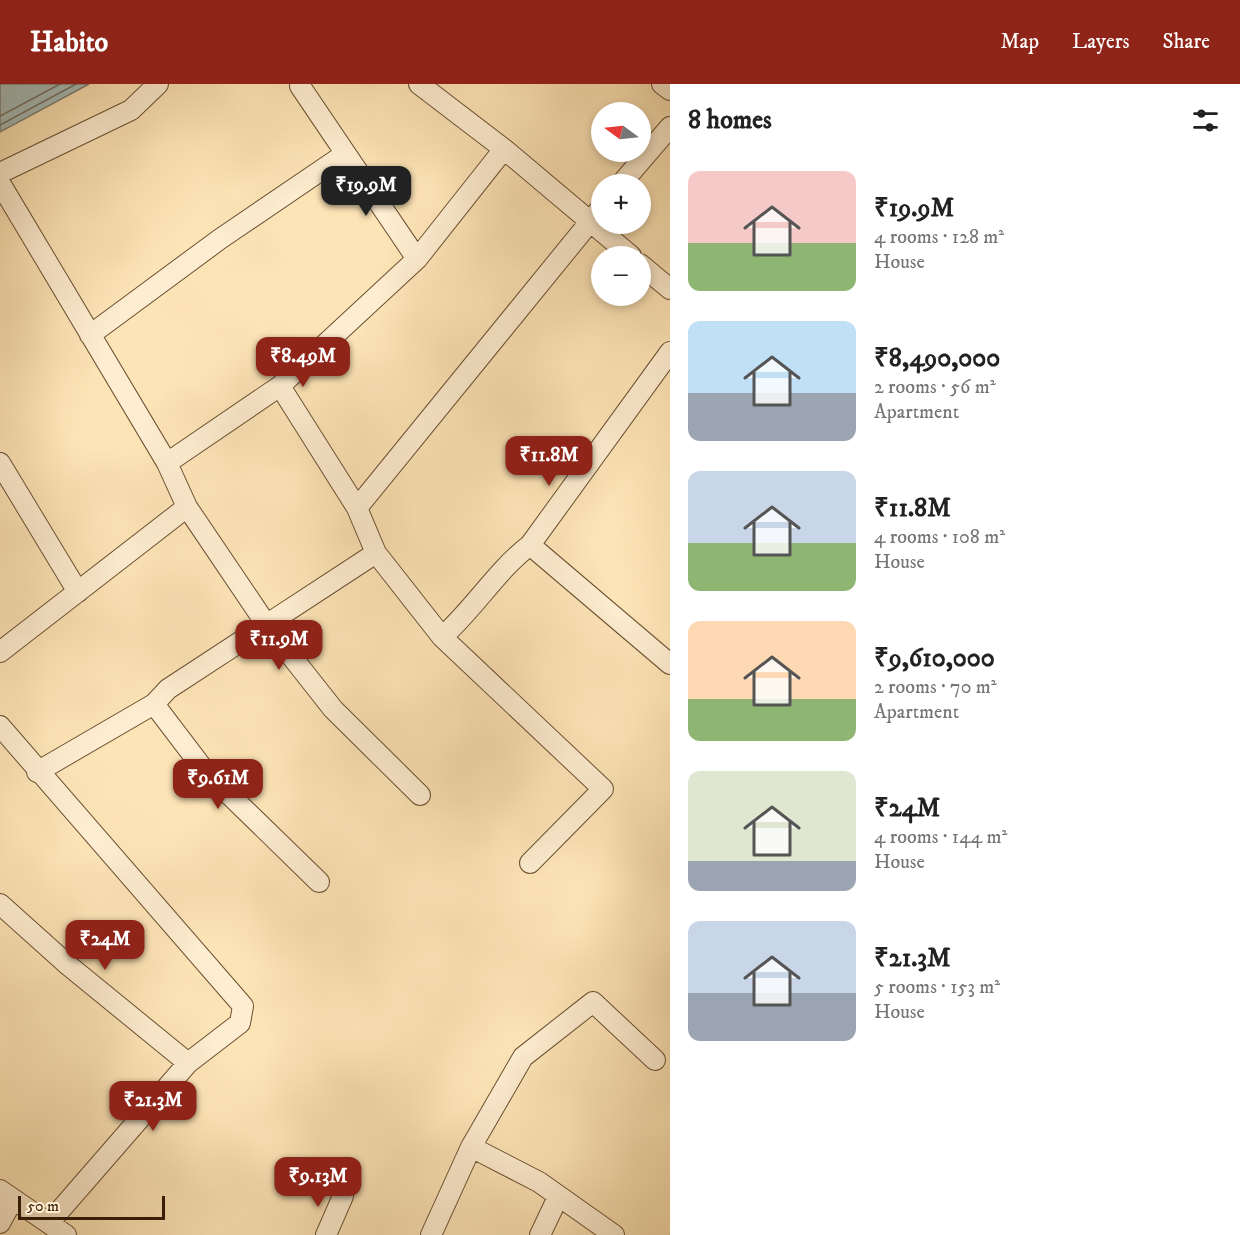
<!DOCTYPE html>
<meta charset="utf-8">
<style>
body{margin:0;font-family:"IM FELL DW Pica",serif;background:#f2f2f2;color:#222;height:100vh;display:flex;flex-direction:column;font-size:22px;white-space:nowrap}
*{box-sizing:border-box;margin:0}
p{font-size:20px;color:#767676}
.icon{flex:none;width:33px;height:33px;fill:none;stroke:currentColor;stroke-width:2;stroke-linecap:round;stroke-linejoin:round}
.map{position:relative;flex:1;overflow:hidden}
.panel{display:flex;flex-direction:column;background:#fff;width:570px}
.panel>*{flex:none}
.needle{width:39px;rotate:285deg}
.fabs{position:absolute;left:591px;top:18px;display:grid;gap:12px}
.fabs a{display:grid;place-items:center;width:60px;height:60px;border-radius:50%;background:#fff;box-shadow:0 3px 9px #0003;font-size:30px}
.scale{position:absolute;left:18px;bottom:15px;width:147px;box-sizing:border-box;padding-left:6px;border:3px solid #3a1f06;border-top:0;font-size:16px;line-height:21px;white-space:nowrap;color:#3a1f06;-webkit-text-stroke:4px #feedd0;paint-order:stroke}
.price{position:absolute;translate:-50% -51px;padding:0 14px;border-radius:12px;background:#8f2418;color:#fff;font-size:20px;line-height:39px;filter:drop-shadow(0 2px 3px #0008)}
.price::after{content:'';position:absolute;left:50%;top:36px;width:18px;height:14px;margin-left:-9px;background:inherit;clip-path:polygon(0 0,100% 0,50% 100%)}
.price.active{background:#222;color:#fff}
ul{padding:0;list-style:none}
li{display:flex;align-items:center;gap:18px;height:150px;padding:0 18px}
li span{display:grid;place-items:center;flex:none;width:168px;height:120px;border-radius:12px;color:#555}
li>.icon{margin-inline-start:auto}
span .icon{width:72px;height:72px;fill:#fffc;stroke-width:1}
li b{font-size:26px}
h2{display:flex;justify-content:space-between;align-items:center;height:72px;padding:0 18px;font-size:26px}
header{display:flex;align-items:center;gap:36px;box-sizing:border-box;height:84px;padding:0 30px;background:#8f2418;color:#fff}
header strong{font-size:28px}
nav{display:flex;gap:33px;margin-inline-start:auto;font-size:21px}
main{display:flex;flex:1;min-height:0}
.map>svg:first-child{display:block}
</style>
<header>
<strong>Habito</strong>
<nav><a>Map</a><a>Layers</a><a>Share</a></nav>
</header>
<main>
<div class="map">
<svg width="670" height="1151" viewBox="0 0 670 1151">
<rect width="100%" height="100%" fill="#fde4b6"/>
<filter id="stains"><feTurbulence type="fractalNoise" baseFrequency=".00333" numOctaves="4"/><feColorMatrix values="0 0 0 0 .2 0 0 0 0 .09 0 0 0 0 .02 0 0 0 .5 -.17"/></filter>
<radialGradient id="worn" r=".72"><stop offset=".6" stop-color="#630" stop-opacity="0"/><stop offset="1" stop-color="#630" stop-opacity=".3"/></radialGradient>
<!-- water -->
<path fill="#a5bcba" stroke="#7a7d72" stroke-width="1.5" d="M0 0H89L0 48Z"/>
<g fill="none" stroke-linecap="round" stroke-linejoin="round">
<!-- shore -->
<path stroke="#706e60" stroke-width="1.5" d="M0 32 60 0
M0 41 76 0"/>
<defs>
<path id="minor" d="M419 0 504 65 631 172
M662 0 670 6
M300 2 417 175
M0 89 131 26 158 0
M0 99 167 379 280 302 357 424 602 123
M621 100 670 43
M640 180 670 205
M90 251 220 155 345 70
M280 302 417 175 504 65
M0 379 78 508
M187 423 266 540 333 625 420 711
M357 424 376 469 442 553 603 705 530 779
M530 461 670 580
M442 553C474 525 496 487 530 461L670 268
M0 568 187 423 167 379
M154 620 205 687 319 798
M0 642 243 922 240 939 188 979 49 1139
M37 688 154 620 168 605 376 469
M0 820 68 881 188 979
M471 1063 539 1098 614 1151
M0 1106 66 1151
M0 1139 13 1115
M326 1151 343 1112
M431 1151 471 1063 523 973 593 918 655 976
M540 1151 558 1113"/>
</defs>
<!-- minor casing -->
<use href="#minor" stroke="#6b5032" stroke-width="22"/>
<!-- minor -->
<use href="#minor" stroke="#feedd0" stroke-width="20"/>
</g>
<rect width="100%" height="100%" filter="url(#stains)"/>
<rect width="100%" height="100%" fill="url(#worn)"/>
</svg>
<div class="fabs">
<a><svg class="needle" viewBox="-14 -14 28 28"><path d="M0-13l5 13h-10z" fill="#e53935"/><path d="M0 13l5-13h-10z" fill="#767676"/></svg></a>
<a>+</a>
<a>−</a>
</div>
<div class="scale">50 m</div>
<b class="price active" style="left:366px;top:133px">₹19.9M</b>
<b class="price" style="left:303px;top:304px">₹8.49M</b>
<b class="price" style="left:549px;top:403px">₹11.8M</b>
<b class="price" style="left:279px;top:587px">₹11.9M</b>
<b class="price" style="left:218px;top:726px">₹9.61M</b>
<b class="price" style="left:105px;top:887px">₹24M</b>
<b class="price" style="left:153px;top:1048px">₹21.3M</b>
<b class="price" style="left:318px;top:1124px">₹9.13M</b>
</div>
<section class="panel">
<h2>8 homes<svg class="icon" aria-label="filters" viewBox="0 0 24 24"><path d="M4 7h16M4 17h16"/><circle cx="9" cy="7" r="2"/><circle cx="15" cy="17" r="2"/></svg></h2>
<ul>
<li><span style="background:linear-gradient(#f6c9c9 60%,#8fb573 0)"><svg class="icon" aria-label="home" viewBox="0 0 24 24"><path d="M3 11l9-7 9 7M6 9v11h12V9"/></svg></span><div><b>₹19.9M</b><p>4 rooms · 128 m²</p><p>House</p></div></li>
<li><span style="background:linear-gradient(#bfe0f5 60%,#9aa5b1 0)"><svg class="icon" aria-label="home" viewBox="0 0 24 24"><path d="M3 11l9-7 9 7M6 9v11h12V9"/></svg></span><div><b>₹8,490,000</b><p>2 rooms · 56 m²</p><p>Apartment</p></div></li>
<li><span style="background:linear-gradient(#c9d6e8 60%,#8fb573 0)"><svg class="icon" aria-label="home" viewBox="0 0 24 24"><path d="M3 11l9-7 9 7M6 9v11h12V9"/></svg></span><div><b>₹11.8M</b><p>4 rooms · 108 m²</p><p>House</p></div></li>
<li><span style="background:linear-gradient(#ffd9b3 65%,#8fb573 0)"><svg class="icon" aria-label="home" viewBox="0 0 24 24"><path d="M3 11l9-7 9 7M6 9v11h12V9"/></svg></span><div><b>₹9,610,000</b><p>2 rooms · 70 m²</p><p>Apartment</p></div></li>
<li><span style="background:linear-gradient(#dfe7d0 75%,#9aa5b1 0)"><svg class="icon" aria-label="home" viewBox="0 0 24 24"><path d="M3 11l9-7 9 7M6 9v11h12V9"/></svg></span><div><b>₹24M</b><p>4 rooms · 144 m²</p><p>House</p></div></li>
<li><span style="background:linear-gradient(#c9d6e8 60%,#9aa5b1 0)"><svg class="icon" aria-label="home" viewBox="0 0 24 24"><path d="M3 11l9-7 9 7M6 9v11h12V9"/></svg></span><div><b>₹21.3M</b><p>5 rooms · 153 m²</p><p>House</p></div></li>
</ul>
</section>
</main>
